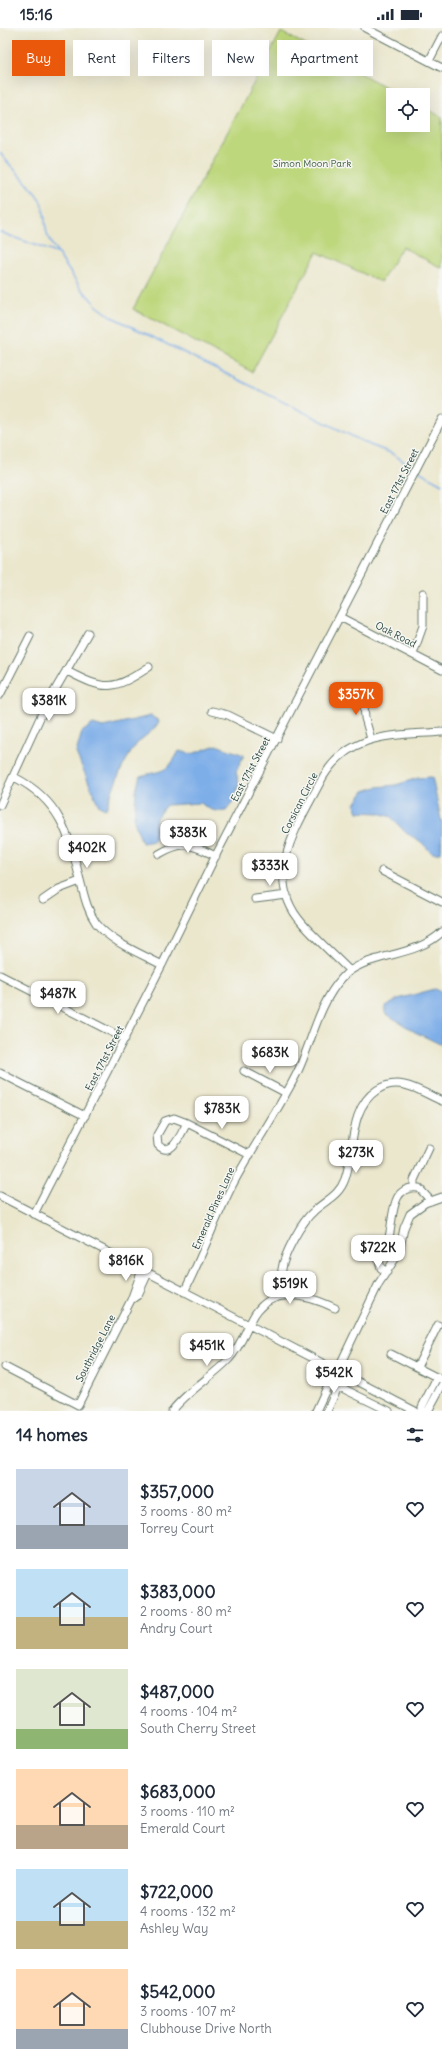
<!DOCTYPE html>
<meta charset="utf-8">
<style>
body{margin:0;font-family:Delius,sans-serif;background:#f6f6f7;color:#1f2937;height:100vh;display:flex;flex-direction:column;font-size:15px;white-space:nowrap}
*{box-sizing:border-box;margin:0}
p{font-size:13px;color:#747a83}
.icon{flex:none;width:22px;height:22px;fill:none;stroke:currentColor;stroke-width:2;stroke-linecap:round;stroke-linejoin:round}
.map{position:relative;height:1383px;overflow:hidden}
.sheet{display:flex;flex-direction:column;background:#fff;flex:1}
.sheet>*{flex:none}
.top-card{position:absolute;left:12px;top:12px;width:418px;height:36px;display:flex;gap:8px}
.fabs{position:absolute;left:386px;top:60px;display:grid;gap:8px}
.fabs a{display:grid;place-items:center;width:44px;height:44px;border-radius:0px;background:#fff;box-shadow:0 4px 16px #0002;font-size:20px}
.price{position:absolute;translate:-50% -34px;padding:0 9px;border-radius:8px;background:#fff;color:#222;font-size:13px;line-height:26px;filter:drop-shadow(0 1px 2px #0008)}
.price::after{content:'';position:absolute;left:50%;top:24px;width:12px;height:9px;margin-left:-6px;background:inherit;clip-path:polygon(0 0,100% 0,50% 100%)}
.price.selected{background:#ea580c;color:#fff}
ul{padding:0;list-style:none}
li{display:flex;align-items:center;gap:12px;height:100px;padding:0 16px}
li span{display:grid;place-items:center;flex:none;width:112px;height:80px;border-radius:0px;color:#555}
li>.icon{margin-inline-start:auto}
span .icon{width:48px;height:48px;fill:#fffc;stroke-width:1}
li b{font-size:17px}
h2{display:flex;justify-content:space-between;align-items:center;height:48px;padding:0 16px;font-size:17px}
.pill{padding:0 14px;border-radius:0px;background:#fff;box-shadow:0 4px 16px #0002;font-size:14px;line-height:36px}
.pill.selected{background:#ea580c;color:#fff}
.status{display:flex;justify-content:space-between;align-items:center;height:28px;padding:0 20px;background:#fff;direction:ltr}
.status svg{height:11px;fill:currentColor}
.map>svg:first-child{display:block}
</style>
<div class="status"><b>15:16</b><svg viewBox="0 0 49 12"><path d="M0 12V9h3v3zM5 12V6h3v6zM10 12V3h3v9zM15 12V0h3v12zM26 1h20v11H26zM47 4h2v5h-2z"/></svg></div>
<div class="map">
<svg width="442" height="1383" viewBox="0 0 442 1383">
<rect width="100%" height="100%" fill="#f6f6f2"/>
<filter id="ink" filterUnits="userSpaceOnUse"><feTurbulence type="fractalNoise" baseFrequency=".025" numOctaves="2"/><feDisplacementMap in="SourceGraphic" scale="8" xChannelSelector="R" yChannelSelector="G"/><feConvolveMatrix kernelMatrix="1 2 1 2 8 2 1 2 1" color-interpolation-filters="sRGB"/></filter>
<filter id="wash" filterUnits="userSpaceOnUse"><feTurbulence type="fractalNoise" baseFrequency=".012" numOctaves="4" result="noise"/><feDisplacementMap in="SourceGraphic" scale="16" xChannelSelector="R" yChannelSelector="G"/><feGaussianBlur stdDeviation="0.9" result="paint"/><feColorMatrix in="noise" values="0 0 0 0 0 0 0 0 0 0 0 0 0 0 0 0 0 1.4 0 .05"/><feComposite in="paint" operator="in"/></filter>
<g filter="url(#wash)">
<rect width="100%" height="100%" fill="#ebe7cd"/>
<!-- green -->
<path fill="#bdd77c" stroke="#6e8a58" d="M281 4 401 67H393V97H423V79L442 89V240L402 219 381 254 317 224 252 344 133 281Z"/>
<!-- water -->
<path fill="#7eaee8" stroke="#4e768e" d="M151 688 159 693C155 703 143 708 136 717 122 736 113 759 106 781L99 778 76 725 82 704 93 696 103 699Z
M216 717 244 727 236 744 239 756 234 773 226 783C216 784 208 782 201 775L166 777 156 790 154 813 142 815 134 793 136 762 140 748C162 742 167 746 179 723L192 726Z
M432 749 442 796 441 825H432L420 813 406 805 391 789 379 785 358 784 355 776 364 763 377 759 396 757 418 750Z
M435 961 442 964V1017L415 1004 385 985V978L398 971Z"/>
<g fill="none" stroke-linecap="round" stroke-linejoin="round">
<!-- stream -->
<path stroke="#7eaee8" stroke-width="1.5" d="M0 125C12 141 30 155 40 172 49 190 40 204 57 224
M0 204 58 226 80 259 97 278 112 289 370 417 391 425 414 440
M417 442 442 456"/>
</g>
</g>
<g filter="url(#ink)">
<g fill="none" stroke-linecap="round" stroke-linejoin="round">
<defs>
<path id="minor" d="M365 0 442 40
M429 33 442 8
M340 589 442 642
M413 626 423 598V565
M67 643C105 663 113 663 149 639
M363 662 365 690 371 711
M0 667 30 608
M212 683 228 687 277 711
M14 749C60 772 69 806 80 852 84 867 87 882 96 895 112 915 140 925 162 937
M0 777 44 681 88 605
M159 826C185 811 191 817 216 828
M382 843 442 874
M255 871 287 867
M43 872 59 861 80 853
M350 943C334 927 317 912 302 895 260 848 300 794 323 749 351 703 395 708 442 704
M0 947 125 1011
M244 1043 286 1065
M0 1045 85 1088
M174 1090 187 1095C181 1105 172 1131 158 1117L157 1107 165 1093Z
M187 1095 250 1127
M414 1159V1152L429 1120
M0 1168 415 1383
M34 1186 162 937 216 827 442 391
M387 1244 381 1240 378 1229C382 1223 387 1216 389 1209 394 1189 390 1156 419 1160L431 1173
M184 1264C202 1229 215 1191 233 1156 253 1118 279 1082 298 1043 312 1013 319 975 342 950 365 924 414 931 442 904
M284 1268C283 1259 281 1250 282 1241 284 1226 302 1193 314 1183 326 1172 339 1168 345 1151 355 1123 348 1081 377 1062 400 1047 421 1064 442 1073
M131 1272 138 1267 148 1245
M391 1326 442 1352
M5 1339 78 1377 131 1272 142 1242
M417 1339 438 1297
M337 1343 379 1255 399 1225 404 1200 410 1186 425 1175 442 1169
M172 1383C188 1362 211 1350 229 1331 241 1318 246 1301 255 1286 274 1257 310 1268 335 1280
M316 1383 335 1342
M327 1383 337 1361 340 1359 389 1383
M422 1383V1379L437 1349
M428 1383 442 1357"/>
</defs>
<!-- minor casing -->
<use href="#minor" stroke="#66786a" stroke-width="9"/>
<!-- minor -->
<use href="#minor" stroke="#fff" stroke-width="7"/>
</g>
</g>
<g text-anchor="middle" stroke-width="3" stroke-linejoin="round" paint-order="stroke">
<!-- park labels -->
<g font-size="10" fill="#3f5c42" stroke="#f6f6f2">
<text x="312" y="139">Simon Moon Park</text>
</g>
<!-- street labels -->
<g font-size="10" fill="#1f3d34" stroke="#f6f6f2">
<text transform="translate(399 453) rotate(-63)" y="4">East 171st Street</text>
<text transform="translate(396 606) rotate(27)" y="4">Oak Road</text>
<text transform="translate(250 741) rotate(-62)" y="4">East 171st Street</text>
<text transform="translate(299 775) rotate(-63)" y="4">Corsican Circle</text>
<text transform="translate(104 1030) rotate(-63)" y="4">East 171st Street</text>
<text transform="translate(213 1180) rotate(-66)" y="4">Emerald Pines Lane</text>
<text transform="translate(95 1320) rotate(-63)" y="4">Southridge Lane</text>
</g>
</g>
</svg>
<div class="fabs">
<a><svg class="icon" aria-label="locate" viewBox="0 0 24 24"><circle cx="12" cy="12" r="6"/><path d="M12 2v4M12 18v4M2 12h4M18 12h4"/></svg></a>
</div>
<b class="price selected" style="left:356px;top:688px">$357K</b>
<b class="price" style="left:49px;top:694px">$381K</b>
<b class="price" style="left:188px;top:826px">$383K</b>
<b class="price" style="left:87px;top:841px">$402K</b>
<b class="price" style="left:270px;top:859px">$333K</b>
<b class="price" style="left:58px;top:987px">$487K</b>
<b class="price" style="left:270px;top:1046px">$683K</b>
<b class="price" style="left:222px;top:1102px">$783K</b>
<b class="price" style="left:356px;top:1146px">$273K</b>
<b class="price" style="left:378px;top:1241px">$722K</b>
<b class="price" style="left:126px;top:1254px">$816K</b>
<b class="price" style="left:290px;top:1277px">$519K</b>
<b class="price" style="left:207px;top:1339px">$451K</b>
<b class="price" style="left:334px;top:1366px">$542K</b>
<div class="top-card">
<a class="pill selected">Buy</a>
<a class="pill">Rent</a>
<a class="pill">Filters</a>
<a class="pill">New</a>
<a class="pill">Apartment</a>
</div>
</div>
<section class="sheet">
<h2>14 homes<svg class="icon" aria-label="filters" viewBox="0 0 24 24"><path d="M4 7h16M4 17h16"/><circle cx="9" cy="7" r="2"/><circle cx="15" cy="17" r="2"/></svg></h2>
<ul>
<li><span style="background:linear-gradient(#c9d6e8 70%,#9aa5b1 0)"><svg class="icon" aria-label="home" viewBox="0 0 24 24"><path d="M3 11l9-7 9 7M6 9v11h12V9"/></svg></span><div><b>$357,000</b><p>3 rooms · 80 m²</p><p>Torrey Court</p></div><svg class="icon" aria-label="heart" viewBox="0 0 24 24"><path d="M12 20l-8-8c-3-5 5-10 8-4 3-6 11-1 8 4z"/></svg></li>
<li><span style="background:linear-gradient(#bfe0f5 60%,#c2b280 0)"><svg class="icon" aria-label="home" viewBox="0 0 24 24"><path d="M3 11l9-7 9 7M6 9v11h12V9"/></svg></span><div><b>$383,000</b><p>2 rooms · 80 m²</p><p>Andry Court</p></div><svg class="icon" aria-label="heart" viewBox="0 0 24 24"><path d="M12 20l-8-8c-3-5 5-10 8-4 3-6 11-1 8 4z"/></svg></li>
<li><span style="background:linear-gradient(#dfe7d0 75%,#8fb573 0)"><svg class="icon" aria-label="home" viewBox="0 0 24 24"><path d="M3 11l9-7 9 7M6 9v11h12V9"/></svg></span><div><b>$487,000</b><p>4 rooms · 104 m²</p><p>South Cherry Street</p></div><svg class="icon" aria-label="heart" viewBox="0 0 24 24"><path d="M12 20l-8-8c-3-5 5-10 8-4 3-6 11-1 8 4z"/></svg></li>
<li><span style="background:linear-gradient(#ffd9b3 70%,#b9a48a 0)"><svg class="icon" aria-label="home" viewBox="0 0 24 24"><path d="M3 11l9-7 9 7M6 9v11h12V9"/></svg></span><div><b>$683,000</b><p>3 rooms · 110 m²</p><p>Emerald Court</p></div><svg class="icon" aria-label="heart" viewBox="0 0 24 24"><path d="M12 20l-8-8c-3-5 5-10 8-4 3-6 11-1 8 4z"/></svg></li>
<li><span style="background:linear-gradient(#bfe0f5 65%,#c2b280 0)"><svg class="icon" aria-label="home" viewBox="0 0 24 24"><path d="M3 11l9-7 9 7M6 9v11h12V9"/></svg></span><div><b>$722,000</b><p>4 rooms · 132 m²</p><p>Ashley Way</p></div><svg class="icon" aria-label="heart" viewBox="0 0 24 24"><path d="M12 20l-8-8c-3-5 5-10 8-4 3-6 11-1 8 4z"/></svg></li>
<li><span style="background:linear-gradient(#ffd9b3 75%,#9aa5b1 0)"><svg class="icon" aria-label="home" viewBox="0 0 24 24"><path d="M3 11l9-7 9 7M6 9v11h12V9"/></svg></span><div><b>$542,000</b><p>3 rooms · 107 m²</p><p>Clubhouse Drive North</p></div><svg class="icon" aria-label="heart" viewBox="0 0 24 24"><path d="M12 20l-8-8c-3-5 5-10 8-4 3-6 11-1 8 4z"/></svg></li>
</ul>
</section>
